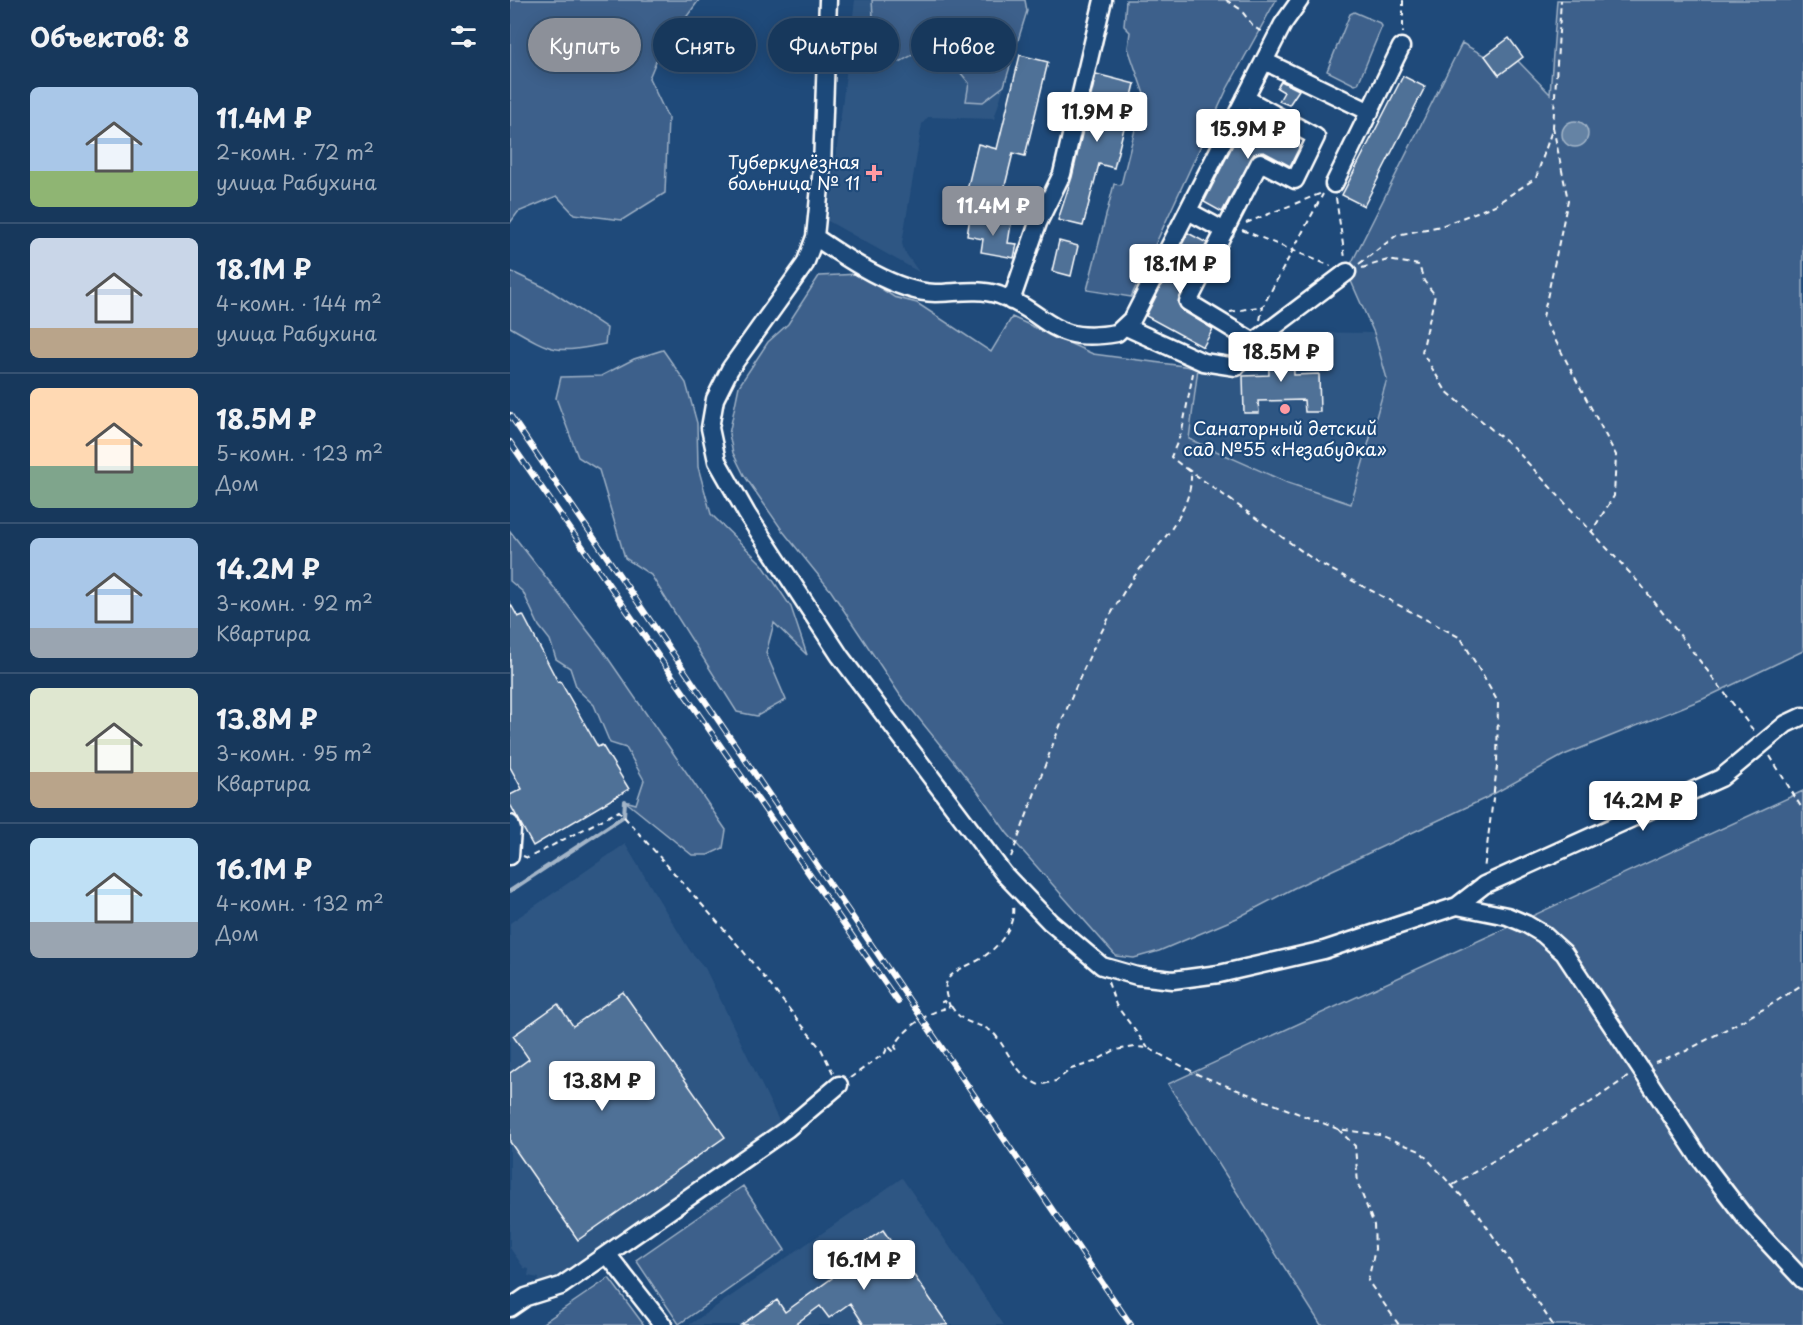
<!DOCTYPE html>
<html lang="ru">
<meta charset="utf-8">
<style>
body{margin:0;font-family:"Playpen Sans",sans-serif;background:#244365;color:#f1f3f6;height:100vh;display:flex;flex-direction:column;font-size:22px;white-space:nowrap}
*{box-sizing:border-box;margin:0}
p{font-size:20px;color:#9eacbb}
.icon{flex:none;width:33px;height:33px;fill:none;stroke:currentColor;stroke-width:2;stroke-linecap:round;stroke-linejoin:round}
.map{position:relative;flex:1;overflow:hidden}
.drawer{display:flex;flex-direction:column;background:#17385c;width:510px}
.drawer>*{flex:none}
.guide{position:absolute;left:18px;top:18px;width:570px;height:54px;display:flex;gap:12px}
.price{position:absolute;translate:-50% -51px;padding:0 14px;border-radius:6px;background:#fff;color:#222;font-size:20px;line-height:39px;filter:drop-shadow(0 2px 3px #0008)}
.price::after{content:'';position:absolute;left:50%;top:36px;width:18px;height:14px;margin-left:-9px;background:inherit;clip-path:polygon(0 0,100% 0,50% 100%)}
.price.current{background:#8c9099;color:#fff}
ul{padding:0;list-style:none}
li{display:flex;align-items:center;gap:18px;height:150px;padding:0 30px}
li+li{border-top:2px solid #365272}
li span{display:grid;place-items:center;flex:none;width:168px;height:120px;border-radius:9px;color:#555}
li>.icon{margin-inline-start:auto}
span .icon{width:72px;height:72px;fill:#fffc;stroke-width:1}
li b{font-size:26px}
h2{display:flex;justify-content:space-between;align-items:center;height:72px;padding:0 30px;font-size:26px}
.pill{padding:0 21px;border-radius:27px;background:#17385c;box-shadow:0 3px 15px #0003,0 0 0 2px #365272;font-size:21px;line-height:54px}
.pill.current{background:#8c9099;color:#fff}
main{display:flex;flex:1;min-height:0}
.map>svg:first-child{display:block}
</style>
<main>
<section class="drawer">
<h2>Объектов: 8<svg class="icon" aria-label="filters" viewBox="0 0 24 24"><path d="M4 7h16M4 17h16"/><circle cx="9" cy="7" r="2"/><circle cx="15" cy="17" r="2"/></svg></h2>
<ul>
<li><span style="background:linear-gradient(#a9c7e8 70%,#8fb573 0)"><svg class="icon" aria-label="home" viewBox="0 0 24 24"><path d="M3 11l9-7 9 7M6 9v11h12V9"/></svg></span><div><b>11.4M ₽</b><p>2-комн. · 72 m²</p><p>улица Рабухина</p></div></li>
<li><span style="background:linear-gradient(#c9d6e8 75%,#b9a48a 0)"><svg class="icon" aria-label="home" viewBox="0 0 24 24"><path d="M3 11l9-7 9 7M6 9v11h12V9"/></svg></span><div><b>18.1M ₽</b><p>4-комн. · 144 m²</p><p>улица Рабухина</p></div></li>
<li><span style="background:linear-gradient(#ffd9b3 65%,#7fa58c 0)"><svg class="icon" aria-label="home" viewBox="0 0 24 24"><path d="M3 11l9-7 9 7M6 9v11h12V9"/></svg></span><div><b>18.5M ₽</b><p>5-комн. · 123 m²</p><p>Дом</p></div></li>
<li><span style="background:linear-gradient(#a9c7e8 75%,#9aa5b1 0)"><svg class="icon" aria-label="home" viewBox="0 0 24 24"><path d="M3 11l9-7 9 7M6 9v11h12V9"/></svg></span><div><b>14.2M ₽</b><p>3-комн. · 92 m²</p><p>Квартира</p></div></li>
<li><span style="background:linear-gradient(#dfe7d0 70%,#b9a48a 0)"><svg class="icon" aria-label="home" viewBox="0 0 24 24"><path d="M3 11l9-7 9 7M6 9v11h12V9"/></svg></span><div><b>13.8M ₽</b><p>3-комн. · 95 m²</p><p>Квартира</p></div></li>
<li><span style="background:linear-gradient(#bfe0f5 70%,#9aa5b1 0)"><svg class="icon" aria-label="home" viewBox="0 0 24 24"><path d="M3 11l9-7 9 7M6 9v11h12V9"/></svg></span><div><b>16.1M ₽</b><p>4-комн. · 132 m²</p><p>Дом</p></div></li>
</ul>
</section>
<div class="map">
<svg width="1293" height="1325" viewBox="0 0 1293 1325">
<rect width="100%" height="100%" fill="#1f4a7a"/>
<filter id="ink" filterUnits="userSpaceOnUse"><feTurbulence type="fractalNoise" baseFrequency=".0167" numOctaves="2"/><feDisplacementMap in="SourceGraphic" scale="12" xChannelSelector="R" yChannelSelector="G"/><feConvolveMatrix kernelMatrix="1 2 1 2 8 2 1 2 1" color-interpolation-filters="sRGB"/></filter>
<g filter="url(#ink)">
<!-- built -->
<path fill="#2e5683" d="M345 0H515L517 11 484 119 418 117 412 124 392 243 394 251 409 272 318 221Z
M763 332 864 333 877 379 841 504 778 483 679 439 688 368 721 378 733 376 735 361Z
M115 844 180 951 195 968 272 1127 49 1283 37 1286 28 1284 29 1278 18 1276 19 1269 14 1268 0 1248V923Z
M392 1178 494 1325H179Z"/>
<!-- green -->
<path fill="#3c618b" stroke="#9eb0c5" stroke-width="1.5" d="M0 0H189L149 54 139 78 158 118 155 193 112 220 64 214 47 196 8 212 0 223Z
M362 0H515L517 11 494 86 473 102 456 101 459 83 450 72 452 51 424 43 390 62 373 54 363 17Z
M616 0H766L717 89 621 297 577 290 604 184 611 185 634 94 618 48 620 32 614 26Z
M1047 0H1293V651L1193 699 1054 755 976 798 784 888 727 918 649 951 624 958 606 956 497 833 468 792 390 695 321 591 272 530 234 475 223 453 219 434 229 386 258 342 278 324 309 276 349 274 384 297 407 303 481 352 502 317 583 354 688 368 679 439 778 483 841 504 877 379 864 333 837 272 952 43 975 56 989 75 1008 61 1040 94Z
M844 12 870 23 872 26 848 84 845 85 817 71 840 14Z
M0 271 38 289 97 328 95 344C46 354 43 352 0 327Z
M153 350 176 383 187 423 188 467 201 514 252 564 281 607 297 655 264 623 256 653 276 700 247 716 227 712 141 575 115 558 89 470 68 457 46 398 51 377 91 376 124 359Z
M0 531 91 648 216 830 213 848 198 855H182L115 801 126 804 134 780 116 748 100 743 84 705 67 689 60 668 46 659 40 640 29 626 13 592 0 581Z
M1293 791V1325H811L658 1084Z
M233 1186 275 1250 169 1324 126 1260Z
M99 1278 134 1325H30Z"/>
<!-- water -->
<path fill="#6583a4" stroke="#a3b5c8" stroke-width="1.5" d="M1052 134a13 13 0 1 1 26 0a13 13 0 1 1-26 0Z"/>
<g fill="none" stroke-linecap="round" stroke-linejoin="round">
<!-- stream -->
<path stroke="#a3b5c8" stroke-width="4" d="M0 891 114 816 115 801"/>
</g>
<!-- building -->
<path fill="#507197" stroke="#fff" stroke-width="1.5" d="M999 38 1013 57 989 75 975 56Z
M510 55 538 62 515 156 503 153 491 202 456 194 468 144 487 149Z
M586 74 625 84 604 168 589 164 573 226 548 220 562 177Z
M893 76 915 87 854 206 832 195Z
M771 81 789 90 779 105 769 101 774 92 767 88Z
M736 119 790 146 780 166 754 152 744 154 712 212 694 202Z
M460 217 501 224 498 243 507 244 504 258 471 252 473 239 457 236Z
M678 233 697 243 668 303 673 311 703 329 693 347 636 316Z
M549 241 568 246 561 276 542 271Z
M758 346H783L784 375 809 374 810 412H795L794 400 748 401 749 413H734L733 376 759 375Z
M0 603 8 617 13 615 48 682 50 681 88 747 92 745 119 789 23 846 0 804V795L12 789 0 767Z
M113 992 215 1137 68 1240 0 1142V1073L19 1059 3 1036 48 1004 63 1026Z
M373 1230 438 1325H354L340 1303 319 1318 310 1306 284 1325H231L267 1300 275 1312 322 1278 316 1269Z"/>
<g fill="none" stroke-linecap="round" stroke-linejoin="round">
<defs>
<path id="minor" d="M318 0 312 167 305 237 295 264 220 369 205 399 200 428 207 461 237 514 330 656 494 874 540 922 592 966 627 976 663 980 709 974 814 950 947 906 997 916 1016 924 1033 934 1054 953 1188 1156 1237 1220 1293 1280
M754 61 860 112
M824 184 891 47
M678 211 715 231
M305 237C337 259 386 292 425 293 446 293 468 288 489 295 541 314 539 345 607 333L623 318 773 24 790 0
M501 301 528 223 552 174 593 0
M616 327 693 362 726 367 744 342 678 302 750 162 785 180 806 137 735 98
M744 342 837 272
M0 824 2 830 0 856
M947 906 974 885 1211 778 1276 724 1293 716
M97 1254 153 1325
M0 1308 16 1297 51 1286 277 1129 329 1085"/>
</defs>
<!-- minor casing -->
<use href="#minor" stroke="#fff" stroke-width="21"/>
<!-- path -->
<path stroke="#fff" stroke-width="2" stroke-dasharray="6 4.5" stroke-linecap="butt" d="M716 0 730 9 744 27 752 32
M893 0V33
M1043 127 1058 200 1033 317 1106 455 1104 496 1082 531
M826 198 835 258
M736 223 812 193
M732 230 821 266
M849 264 887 235 931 226 985 205 1026 178 1043 127 1051 0
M852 268 878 260 909 265 914 281 925 295 912 352 936 391 1004 448 1132 586 1244 731
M720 312 753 306
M750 320 753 306 813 194
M676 468 807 562 951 638 988 702 987 767 974 870
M1260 756 1293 810
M13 856 18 858 109 811 233 951 311 1049 323 1073
M501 857C535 769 565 671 615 590 637 554 683 518 681 473L661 457 672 431 683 373
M598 982 606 1005 638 1048
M441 1006C456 1030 473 1020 486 1036 500 1054 506 1075 529 1085L546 1081 561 1069 584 1062 605 1050 625 1047 638 1048 689 1075 828 1129 870 1135 910 1151 969 1215 1043 1325
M1145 1062 1176 1051 1259 1006 1293 984
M340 1078 375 1053 378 1046 384 1052 387 1050 385 1047C390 1032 419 1011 434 1009L432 1002 434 1001 438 1007 440 1006C427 977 444 972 465 962 485 952 506 928 503 906
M828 1129 845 1146 848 1184 864 1225 865 1249 858 1281 889 1325
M943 1185 1081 1102 1119 1076"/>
<!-- minor -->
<use href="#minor" stroke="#1f4a7a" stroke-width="16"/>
<defs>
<path id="rail" d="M0 415 621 1325
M0 442 388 1002"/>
</defs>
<!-- rail casing -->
<use href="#rail" stroke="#fff" stroke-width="6"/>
<!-- rail -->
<use href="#rail" stroke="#1f4a7a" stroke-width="4" stroke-dasharray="11" stroke-linecap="butt"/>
</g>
</g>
<!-- markers -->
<g fill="#ff9aa2" stroke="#1f4a7a" stroke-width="2">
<path d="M361 164h6v6h6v6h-6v6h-6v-6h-6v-6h6z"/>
<circle cx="775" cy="409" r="6"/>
</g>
<g text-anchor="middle" stroke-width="4.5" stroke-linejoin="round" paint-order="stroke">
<!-- poi labels -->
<g font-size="18" fill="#fff" stroke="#1f4a7a" text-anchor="end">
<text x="350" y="169">Туберкулёзная<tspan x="350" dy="21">больница № 11</tspan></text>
<text x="775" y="435" text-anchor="middle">Санаторный детский<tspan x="775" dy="21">сад №55 «Незабудка»</tspan></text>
</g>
</g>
</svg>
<b class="price" style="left:587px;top:143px">11.9M ₽</b>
<b class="price" style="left:738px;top:160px">15.9M ₽</b>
<b class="price current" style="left:483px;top:237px">11.4M ₽</b>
<b class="price" style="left:670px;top:295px">18.1M ₽</b>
<b class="price" style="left:771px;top:383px">18.5M ₽</b>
<b class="price" style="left:1133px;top:832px">14.2M ₽</b>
<b class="price" style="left:92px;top:1112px">13.8M ₽</b>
<b class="price" style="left:354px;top:1291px">16.1M ₽</b>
<div class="guide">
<a class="pill current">Купить</a>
<a class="pill">Снять</a>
<a class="pill">Фильтры</a>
<a class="pill">Новое</a>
</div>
</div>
</main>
